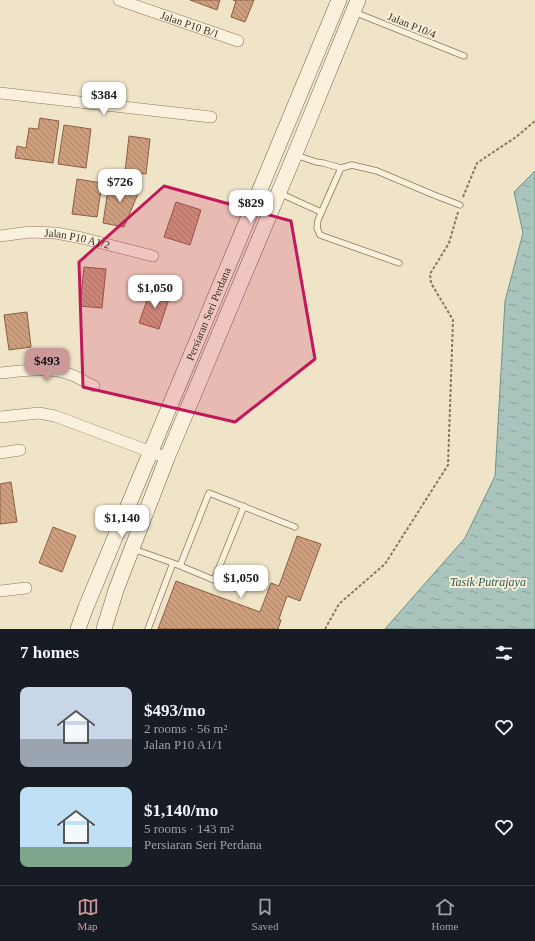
<!DOCTYPE html>
<meta charset="utf-8">
<style>
body{margin:0;font-family:"Times New Roman",serif;background:#242831;color:#f1f3f6;height:100vh;display:flex;flex-direction:column;font-size:15px;white-space:nowrap}
*{box-sizing:border-box;margin:0}
p{font-size:13px;color:#9ea1a6}
.icon{flex:none;width:22px;height:22px;fill:none;stroke:currentColor;stroke-width:2;stroke-linecap:round;stroke-linejoin:round}
.map{position:relative;height:629px;overflow:hidden}
.details{display:flex;flex-direction:column;background:#171b24;flex:1}
.details>*{flex:none}
.price{position:absolute;translate:-50% -34px;padding:0 9px;border-radius:8px;background:#fff;color:#222;font-size:13px;line-height:26px;filter:drop-shadow(0 1px 2px #0008)}
.price::after{content:'';position:absolute;left:50%;top:24px;width:12px;height:9px;margin-left:-6px;background:inherit;clip-path:polygon(0 0,100% 0,50% 100%)}
.price.current{background:#cc999b;color:#111}
ul{padding:0;list-style:none}
li{display:flex;align-items:center;gap:12px;height:100px;padding:0 20px}
li span{display:grid;place-items:center;flex:none;width:112px;height:80px;border-radius:8px;color:#555}
li>.icon{margin-inline-start:auto}
span .icon{width:48px;height:48px;fill:#fffc;stroke-width:1}
li b{font-size:17px}
h2{display:flex;justify-content:space-between;align-items:center;height:48px;padding:0 20px;font-size:17px}
.tabs{display:flex;justify-content:space-around;align-items:center;height:56px;border-top:1px solid #363941;background:#171b24;font-size:11px;color:#9ea1a6}
.tabs a{display:grid;justify-items:center;gap:2px}
.tabs .current{color:#cc999b}
.map>svg:first-child{display:block}
</style>
<div class="map">
<svg width="535" height="629" viewBox="0 0 535 629">
<defs>
<pattern id="water-ripples" width="26" height="14" patternUnits="userSpaceOnUse"><rect width="26" height="14" fill="#a9c4bc"/><path d="M2 4q2-2 4 0t4 0M15 11q2-2 4 0t4 0" fill="none" stroke="#8ba098"/></pattern>
<pattern id="building-back-hatch" width="6" height="6" patternUnits="userSpaceOnUse"><rect width="6" height="6" fill="#cf9f7d"/><path d="M-1 5l2 2M0 0l6 6M5-1l2 2" fill="none" stroke="#a98266"/></pattern>
</defs>
<rect width="100%" height="100%" fill="#f0e4c8"/>
<!-- water -->
<path fill="url(#water-ripples)" stroke="#6f938a" d="M535 171V629H385L465 538 495 476 505 301 523 233 514 192Z"/>
<!-- building -->
<path fill="url(#building-back-hatch)" stroke="#8d5f41" d="M190 0H220L217 10Z
M233 0H254L245 22 231 17 236 1Z
M40 118 59 121 53 163 15 158 17 146 26 148 29 128 38 129Z
M64 125 91 129 86 168 58 164Z
M129 136 150 139 146 174 125 172Z
M77 179 102 183 97 217 72 214Z
M109 183H126L140 189 124 227 103 223Z
M176 202 201 210 190 245 164 237Z
M84 267 106 269 102 308 80 306Z
M151 289 170 296 159 329 139 323Z
M27 312 31 347 9 350 4 315Z
M11 482 17 522 0 524V484Z
M53 527 76 536 62 572 39 563Z
M297 536 321 544 300 601 287 596 279 619 281 620 278 629H158L176 581 260 612 271 583 279 586Z"/>
<g fill="none" stroke-linecap="round" stroke-linejoin="round">
<defs>
<path id="lane" d="M354 12 464 56
M296 155 316 162 323 163 341 168 352 165 377 171 434 195 460 205
M341 168 318 220 317 228 320 235 399 263
M279 193 321 212
M133 549 173 563 214 580 244 506
M180 566 209 493 295 527
M214 580 235 588
M148 629 173 563"/>
<g id="street">
<path id="s1" d="M119 0 238 41"/>
<path d="M0 93 211 117"/>
<path id="s2" d="M0 236 30 232 56 233 82 238 153 256"/>
<path d="M0 373C24 371 49 366 72 375 79 378 87 383 94 386"/>
<path d="M0 417 39 413 55 416 167 458"/>
<path d="M0 453 20 450"/>
<path d="M0 591 26 588"/>
</g>
<g id="secondary">
<path id="s3" d="M78 629 86 607 339 0"/>
<path d="M104 629 116 590 167 458 295 154 358 0"/>
</g>
</defs>
<!-- lane casing -->
<use href="#lane" stroke="#8d765c" stroke-width="7"/>
<!-- street casing -->
<use href="#street" stroke="#8d765c" stroke-width="12"/>
<!-- secondary casing -->
<use href="#secondary" stroke="#6f573f" stroke-width="16"/>
<!-- path -->
<path stroke="#8d765c" stroke-width="2" stroke-dasharray="3 2" stroke-linecap="butt" d="M463 197 477 163 516 137 535 121
M325 629 339 604 385 564 448 465 453 320 431 283 430 274 449 243 458 212"/>
<!-- lane -->
<use href="#lane" stroke="#faf1dc" stroke-width="5.5"/>
<!-- street -->
<use href="#street" stroke="#faf1dc" stroke-width="11"/>
<!-- secondary -->
<use href="#secondary" stroke="#faf1dc" stroke-width="15"/>
</g>
<!-- marked area -->
<path fill="#c2185b" fill-opacity="0.2" stroke="#c2185b" stroke-width="3" stroke-linejoin="round" d="M164 186 291 221 315 359 235 422 83 387 79 262Z"/>
<g text-anchor="middle" stroke-width="4" stroke-linejoin="round" paint-order="stroke">
<!-- street labels -->
<g font-size="11" fill="#3d2e20" stroke="#f7eed8">
<text dy="4" stroke="none"><textPath href="#s1" startOffset="75">Jalan P10 B/1</textPath></text>
<text transform="translate(412 25) rotate(22)" y="4">Jalan P10/4</text>
<text dy="4" stroke="none"><textPath href="#s2" startOffset="78">Jalan P10 A1/2</textPath></text>
<text dy="4" stroke="none"><textPath href="#s3" startOffset="341">Persiaran Seri Perdana</textPath></text>
</g>
<!-- water labels -->
<g font-size="12" font-style="italic" fill="#2f5d5a" stroke="#f7eed8">
<text x="488" y="586">Tasik Putrajaya</text>
</g>
</g>
</svg>
<b class="price" style="left:104px;top:116px">$384</b>
<b class="price" style="left:120px;top:203px">$726</b>
<b class="price" style="left:251px;top:224px">$829</b>
<b class="price" style="left:155px;top:309px">$1,050</b>
<b class="price current" style="left:47px;top:382px">$493</b>
<b class="price" style="left:122px;top:539px">$1,140</b>
<b class="price" style="left:241px;top:599px">$1,050</b>
</div>
<section class="details">
<h2>7 homes<svg class="icon" aria-label="filters" viewBox="0 0 24 24"><path d="M4 7h16M4 17h16"/><circle cx="9" cy="7" r="2"/><circle cx="15" cy="17" r="2"/></svg></h2>
<ul>
<li><span style="background:linear-gradient(#c9d6e8 65%,#9aa5b1 0)"><svg class="icon" aria-label="home" viewBox="0 0 24 24"><path d="M3 11l9-7 9 7M6 9v11h12V9"/></svg></span><div><b>$493/mo</b><p>2 rooms · 56 m²</p><p>Jalan P10 A1/1</p></div><svg class="icon" aria-label="heart" viewBox="0 0 24 24"><path d="M12 20l-8-8c-3-5 5-10 8-4 3-6 11-1 8 4z"/></svg></li>
<li><span style="background:linear-gradient(#bfe0f5 75%,#7fa58c 0)"><svg class="icon" aria-label="home" viewBox="0 0 24 24"><path d="M3 11l9-7 9 7M6 9v11h12V9"/></svg></span><div><b>$1,140/mo</b><p>5 rooms · 143 m²</p><p>Persiaran Seri Perdana</p></div><svg class="icon" aria-label="heart" viewBox="0 0 24 24"><path d="M12 20l-8-8c-3-5 5-10 8-4 3-6 11-1 8 4z"/></svg></li>
</ul>
</section>
<nav class="tabs">
<a class="current"><svg class="icon" aria-label="map" viewBox="0 0 24 24"><path d="M3 6l6-2 6 2 6-2v14l-6 2-6-2-6 2zM9 4v14M15 6v14"/></svg>Map</a>
<a><svg class="icon" aria-label="saved" viewBox="0 0 24 24"><path d="M7 4h10v16l-5-4-5 4z"/></svg>Saved</a>
<a><svg class="icon" aria-label="home" viewBox="0 0 24 24"><path d="M3 11l9-7 9 7M6 9v11h12V9"/></svg>Home</a>
</nav>
